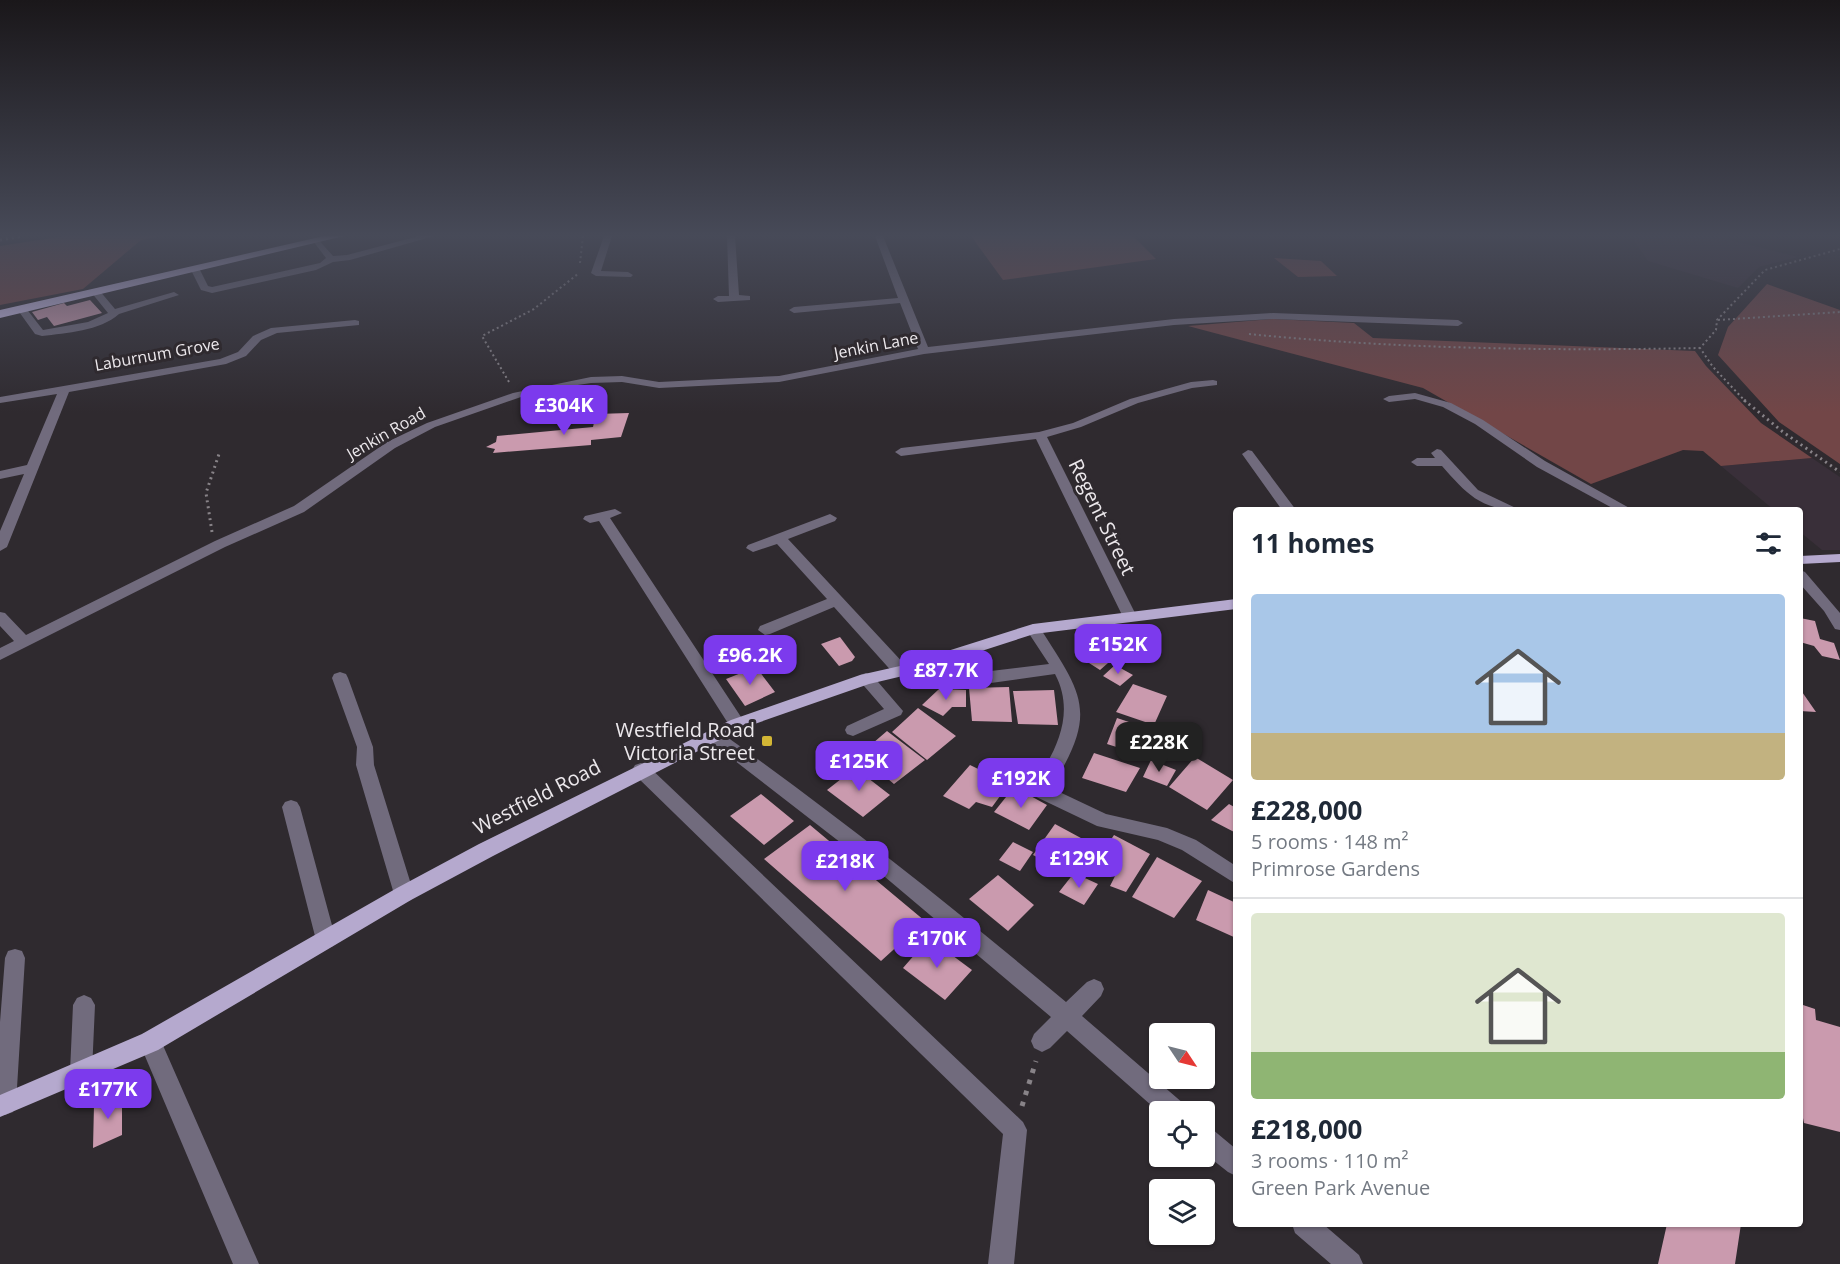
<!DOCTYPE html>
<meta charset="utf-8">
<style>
body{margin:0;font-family:"Open Sans",sans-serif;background:#f2f2f3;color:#1f2937;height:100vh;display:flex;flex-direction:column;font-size:22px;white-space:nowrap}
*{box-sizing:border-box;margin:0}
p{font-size:20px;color:#747a83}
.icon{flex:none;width:33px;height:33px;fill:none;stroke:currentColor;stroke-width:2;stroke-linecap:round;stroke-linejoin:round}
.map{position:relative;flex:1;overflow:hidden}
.side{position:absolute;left:1233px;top:507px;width:570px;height:720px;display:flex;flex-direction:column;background:#fff;border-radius:6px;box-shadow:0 2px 4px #0004}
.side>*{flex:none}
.needle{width:39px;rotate:125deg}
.controls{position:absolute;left:1149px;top:1023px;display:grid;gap:12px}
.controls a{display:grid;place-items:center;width:66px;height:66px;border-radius:6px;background:#fff;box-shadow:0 2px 4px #0004;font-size:30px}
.price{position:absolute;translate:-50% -51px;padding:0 14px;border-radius:12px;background:#7c3aed;color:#fff;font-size:20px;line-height:39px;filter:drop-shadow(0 2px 3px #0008)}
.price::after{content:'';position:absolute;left:50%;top:36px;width:18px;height:14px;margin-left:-9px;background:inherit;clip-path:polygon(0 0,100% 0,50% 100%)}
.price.current{background:#222;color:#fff}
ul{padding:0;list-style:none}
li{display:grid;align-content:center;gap:12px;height:318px;padding:0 18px}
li+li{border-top:2px solid #e0e1e3}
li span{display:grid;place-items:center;height:186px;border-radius:6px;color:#555}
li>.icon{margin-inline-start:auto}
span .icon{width:108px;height:108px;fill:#fffc;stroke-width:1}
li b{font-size:26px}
h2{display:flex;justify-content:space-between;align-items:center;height:72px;padding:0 18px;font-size:26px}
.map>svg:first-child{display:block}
</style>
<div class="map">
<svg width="1840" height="1264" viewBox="0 0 1840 1264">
<rect width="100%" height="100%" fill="#2f2a2f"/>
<!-- built -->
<path fill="#392f39" d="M1631 236H1714L1798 257 1759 267 1738 288 1648 261Z
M1812 458 1840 477V550H1822L1800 532V510H1774L1721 466Z"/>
<!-- green -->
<path fill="#724647" d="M971 236H1133L1156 259 1003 280Z
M1767 284 1840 310V464L1779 422 1718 355 1728 327Z
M1273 319 1354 323 1373 338 1695 351 1706 366 1761 423 1812 458 1721 466 1703 451 1683 450 1591 484 1423 388 1188 326Z"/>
<!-- forest -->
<path fill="#714344" d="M65 236H162L141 240 83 289 0 305V246Z
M1274 258 1321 261 1337 276 1298 277Z"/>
<!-- building -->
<path fill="#ca9aae" d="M90 300 102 313 54 326 47 317 38 320 32 312 64 303 67 306Z
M629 413 621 437 591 440V445L493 453 495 449 486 447 496 442 497 436 593 427 596 414Z
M1800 618 1815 621 1820 639 1834 643 1840 660 1822 656 1814 646 1800 642Z
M840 637 855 657 852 661 839 666 821 644Z
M1097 656 1108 663 1100 670 1089 663Z
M1115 665 1133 675 1120 686 1103 676Z
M756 667 775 692 745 706 726 679Z
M1133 684 1167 696 1154 725 1116 712Z
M1009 687 1012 722 972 721 969 688Z
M939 689 966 690V707H952L943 716 922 705Z
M1800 689 1816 712 1800 711Z
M1054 690 1058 725 1018 724 1013 691Z
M918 708 956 736 927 760 892 732Z
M1117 718 1159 732 1148 757 1107 744Z
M887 731 925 760 894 784 859 755Z
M1094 753 1140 768 1126 792 1082 778Z
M1195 757 1233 780 1207 810 1169 787Z
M1151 760 1176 770 1167 786 1143 777Z
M970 765 1009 784 992 807 976 802 969 809 943 796Z
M855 768 890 795 863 817 827 790Z
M1014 787 1047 805 1029 830 994 812Z
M761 794 794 821 764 845 730 816Z
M1229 804 1236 808V833L1211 820Z
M1055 824 1092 844 1070 874 1033 855Z
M810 825 925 921 881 961 764 859Z
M1114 835 1150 854 1126 892 1110 886 1117 872 1096 862Z
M1013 842 1033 852 1020 871 999 860Z
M1157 857 1202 881 1174 918 1132 897Z
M1074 873 1098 884 1084 905 1059 892Z
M998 875 1034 905 1008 931 969 899Z
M1208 890 1236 903V938L1196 920Z
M929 938 972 970 945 1000 903 968Z
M1800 1004 1815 1009 1816 1020 1840 1027V1132L1804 1123 1800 1103Z
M122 1093V1135L93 1148 94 1105Z
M1667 1224H1741L1735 1264H1658Z"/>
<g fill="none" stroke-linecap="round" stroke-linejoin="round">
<!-- path-far2 -->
<path stroke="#888388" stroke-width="2" stroke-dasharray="2 3" stroke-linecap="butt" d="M580 263 583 236
M1718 320 1840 312
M1249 334C1398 349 1550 351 1700 348
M509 382 482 336 534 309 579 273
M1746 402 1713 367 1700 348 1716 330 1717 320 1765 270 1840 249"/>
<!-- path-far1 -->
<path stroke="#888388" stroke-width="3" stroke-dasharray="2 4" stroke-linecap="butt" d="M1744 400 1783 432 1840 472
M212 532 206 493 220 451"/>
<!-- path -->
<path stroke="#888388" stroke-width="5" stroke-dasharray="4.5 7" stroke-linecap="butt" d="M1022 1106 1036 1061"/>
<!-- minor -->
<path fill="#716b7d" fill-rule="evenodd" d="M419 236H434L350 260 333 262 316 270 212 293 201 290 191 270 199 268 208 286 212 287 320 263 326 258 313 241 317 238 333 256 347 255Z
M604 236H612L601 271 628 272 633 275 631 277 596 276 591 273Z
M727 236H735L739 295 750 296V300L718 302 713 299 718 296H729Z
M875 236H883L928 347 1174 319 1273 313 1458 320 1463 323 1458 326 1273 319 1174 325 924 354 779 382 659 388 622 382 591 383 558 388 521 397 435 427 395 448 304 512 225 547 0 660V648L14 641 0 626V612L5 613 26 635 215 541 294 506 387 442 427 423 513 393 591 377 622 376 659 382 779 376 918 349 900 303 794 313 789 310 794 307 898 298Z
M96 289 99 290 115 309 174 292 179 295 119 314C100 331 66 333 42 336L35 334 17 309 25 307 43 330 88 322 108 313 91 292Z
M355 320 359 321V325L277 333 261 340 246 356 226 364 69 392 7 547 0 551V531L24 474 0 479V471L27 465 57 394 0 403V397L220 359 238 352 253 336 271 328Z
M1213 380 1217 381V385L1192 388 1138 403 1081 427 1047 437 1137 617 1130 622 1123 617 1036 439 901 456 895 452 901 448 1039 432 1073 423 1130 399 1191 382Z
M1415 393 1451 403 1483 420 1545 461 1633 510H1616L1537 467 1475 424 1443 407 1415 399 1389 402 1383 399 1389 396Z
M1437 449 1441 450 1478 490 1520 510C1480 510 1466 493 1442 466H1417L1411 462 1417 458H1435L1431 453Z
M1248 450 1252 451 1296 510H1282L1242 454Z
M615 509 622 513 610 518 743 720 745 724 743 728 737 730 731 728 599 521 590 523 583 519 585 516Z
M830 514 837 518 835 521 788 539 907 667 909 671 907 675H895L834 607 770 634 765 635 758 630 760 626 827 599 777 544 753 552 746 548 748 545Z
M1800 570 1805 572 1840 613V630L1835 629 1824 611 1800 584Z
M1033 624 1038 625C1083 695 1099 711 1051 788L1106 814 1167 828 1196 840 1236 866V884L1182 850 1158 840 1097 826 1003 781 1000 776 1003 771 1009 769 1036 781C1058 748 1075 712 1055 674L991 683 985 681 983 677 985 673 991 671 1049 664 1026 629Z
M340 672 346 674 348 678 373 747 374 765 414 894 411 900 404 902 397 900 394 894 356 765 357 747 332 678 334 674Z
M866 673 872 675 903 711 901 715 853 736 847 734 845 730 847 726 884 709 858 679 860 675Z
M714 730 720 732C839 817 954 908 1066 1002L1087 982 1094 979 1101 982 1104 989 1101 996 1082 1016 1184 1104 1187 1112 1160 1113 1067 1031 1050 1048 1042 1052 1034 1048 1031 1041 1034 1034 1051 1017 885 877 708 740 706 736 708 732Z
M641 763 647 765 1023 1122 1027 1130 1014 1264H988L1003 1134 635 775 632 770 635 765Z
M291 800 297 802 300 807 336 940 333 946 326 949 319 946 316 940 282 807 285 802Z
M15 949 22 951 25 958 16 1104 13 1112 5 1115 0 1113V1022L5 958 8 951Z
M84 995 91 998 95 1005 92 1072 89 1080 81 1083 73 1080 70 1072 73 1005 77 998Z
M150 1031 158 1034 259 1264H233L139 1042 142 1034Z
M1204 1126 1212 1129 1236 1149V1176L1228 1172 1204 1153Z
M1292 1224H1323L1359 1255 1363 1264H1331L1295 1233Z"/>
<!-- major -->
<path fill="#b5a9ce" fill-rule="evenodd" d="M1840 554V562L1800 564V556Z
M1236 599V609L1034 634 907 675 869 684 743 728 493 856 411 900 158 1050 0 1117V1095L142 1034 397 888 479 844 731 720 860 675 900 666 1033 624Z"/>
<!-- highway -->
<path fill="#d0c2ef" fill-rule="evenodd" d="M324 236H344L0 318V310Z"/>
<!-- rail -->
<path stroke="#9c989c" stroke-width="3" stroke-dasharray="2 4" stroke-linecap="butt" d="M0 240 23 236"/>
</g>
<!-- sky -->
<linearGradient id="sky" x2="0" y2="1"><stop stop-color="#1a171a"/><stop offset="0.57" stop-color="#474a58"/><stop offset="1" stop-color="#474a58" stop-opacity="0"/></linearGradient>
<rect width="1840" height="413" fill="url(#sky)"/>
<!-- markers -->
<rect fill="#d3b635" stroke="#2f2a2f" stroke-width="2" x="761" y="735" width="12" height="12" rx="3"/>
<g text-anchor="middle" stroke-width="6" stroke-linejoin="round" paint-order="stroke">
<!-- far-street labels -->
<g font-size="16" fill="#ece8ec" stroke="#2f2a2f">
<text transform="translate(876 345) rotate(-11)" y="6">Jenkin Lane</text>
<text transform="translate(157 354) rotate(-10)" y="6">Laburnum Grove</text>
<text transform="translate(386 433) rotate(-30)" y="6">Jenkin Road</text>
</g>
<!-- street labels -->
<g font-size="20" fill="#ece8ec" stroke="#2f2a2f">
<text transform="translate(1102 517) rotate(64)" y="7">Regent Street</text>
<text transform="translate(537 797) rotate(-27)" y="7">Westfield Road</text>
</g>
<!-- poi labels -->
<g font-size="20" fill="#ece8ec" stroke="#2f2a2f" text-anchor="end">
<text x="755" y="737">Westfield Road<tspan x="755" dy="23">Victoria Street</tspan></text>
</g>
</g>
</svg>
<div class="controls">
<a><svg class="needle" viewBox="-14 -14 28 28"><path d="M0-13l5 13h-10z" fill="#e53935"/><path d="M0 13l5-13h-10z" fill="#747a83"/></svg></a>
<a><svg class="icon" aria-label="locate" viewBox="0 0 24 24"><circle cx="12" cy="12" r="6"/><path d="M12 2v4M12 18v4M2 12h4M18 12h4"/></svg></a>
<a><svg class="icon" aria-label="layers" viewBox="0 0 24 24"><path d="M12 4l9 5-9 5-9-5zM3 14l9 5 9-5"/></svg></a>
</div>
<b class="price" style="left:564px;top:436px">£304K</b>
<b class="price" style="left:1118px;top:675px">£152K</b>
<b class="price" style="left:750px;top:686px">£96.2K</b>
<b class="price" style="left:946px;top:701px">£87.7K</b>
<b class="price current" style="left:1159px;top:773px">£228K</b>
<b class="price" style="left:859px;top:792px">£125K</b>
<b class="price" style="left:1021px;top:809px">£192K</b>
<b class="price" style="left:1079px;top:889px">£129K</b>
<b class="price" style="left:845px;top:892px">£218K</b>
<b class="price" style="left:937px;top:969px">£170K</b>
<b class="price" style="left:108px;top:1120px">£177K</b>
<section class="side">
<h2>11 homes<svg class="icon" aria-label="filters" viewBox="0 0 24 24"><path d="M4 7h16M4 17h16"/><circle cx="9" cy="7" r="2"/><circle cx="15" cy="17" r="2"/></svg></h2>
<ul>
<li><span style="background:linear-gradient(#a9c7e8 75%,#c2b280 0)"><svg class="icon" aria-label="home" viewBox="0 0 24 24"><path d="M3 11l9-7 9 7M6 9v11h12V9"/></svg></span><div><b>£228,000</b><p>5 rooms · 148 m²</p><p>Primrose Gardens</p></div></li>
<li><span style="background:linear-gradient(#dfe7d0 75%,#8fb573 0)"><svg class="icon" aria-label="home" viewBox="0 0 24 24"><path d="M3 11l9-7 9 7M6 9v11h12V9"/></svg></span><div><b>£218,000</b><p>3 rooms · 110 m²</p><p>Green Park Avenue</p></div></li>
</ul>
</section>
</div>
